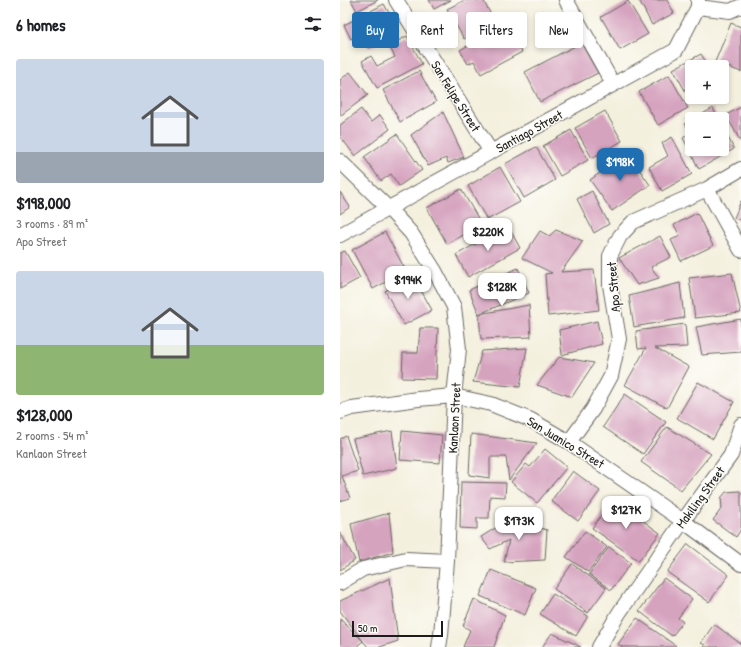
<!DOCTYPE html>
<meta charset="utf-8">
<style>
body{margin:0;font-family:"Patrick Hand",sans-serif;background:#f2f2f2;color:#202124;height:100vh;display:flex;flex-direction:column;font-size:15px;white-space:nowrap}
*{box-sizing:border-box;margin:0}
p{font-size:13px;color:#757577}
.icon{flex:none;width:22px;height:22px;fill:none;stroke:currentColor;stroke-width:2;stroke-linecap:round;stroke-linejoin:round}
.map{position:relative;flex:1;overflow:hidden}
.side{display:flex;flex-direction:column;background:#fff;width:340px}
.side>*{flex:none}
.top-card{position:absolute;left:12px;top:12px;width:329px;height:36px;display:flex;gap:8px}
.controls{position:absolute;left:345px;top:60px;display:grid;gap:8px}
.controls a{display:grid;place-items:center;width:44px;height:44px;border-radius:4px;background:#fff;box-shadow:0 2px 6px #0003;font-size:20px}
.scale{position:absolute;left:12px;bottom:10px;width:91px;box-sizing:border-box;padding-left:4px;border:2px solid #1c1c1c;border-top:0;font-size:11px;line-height:14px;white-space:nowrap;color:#1c1c1c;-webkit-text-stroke:3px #fdfcf7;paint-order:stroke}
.price{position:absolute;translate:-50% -34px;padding:0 9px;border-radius:8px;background:#fff;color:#222;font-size:13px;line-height:26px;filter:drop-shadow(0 1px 2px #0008)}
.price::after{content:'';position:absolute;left:50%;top:24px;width:12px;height:9px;margin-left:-6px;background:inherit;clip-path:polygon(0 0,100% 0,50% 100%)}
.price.current{background:#1f6fb2;color:#fff}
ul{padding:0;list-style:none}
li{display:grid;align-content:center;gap:8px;height:212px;padding:0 16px}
li span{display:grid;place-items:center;height:124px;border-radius:4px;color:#555}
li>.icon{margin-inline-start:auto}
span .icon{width:72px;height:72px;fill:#fffc;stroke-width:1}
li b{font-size:17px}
h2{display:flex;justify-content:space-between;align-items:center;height:48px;padding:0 16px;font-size:17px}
.tag{padding:0 14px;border-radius:4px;background:#fff;box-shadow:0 2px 6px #0003;font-size:14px;line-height:36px}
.tag.current{background:#1f6fb2;color:#fff}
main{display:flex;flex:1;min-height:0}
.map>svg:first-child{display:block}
</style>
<main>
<section class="side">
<h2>6 homes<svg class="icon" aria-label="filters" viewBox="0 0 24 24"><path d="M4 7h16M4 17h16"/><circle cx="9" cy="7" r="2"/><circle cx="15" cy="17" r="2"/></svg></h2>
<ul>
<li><span style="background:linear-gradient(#c9d6e8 75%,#9aa5b1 0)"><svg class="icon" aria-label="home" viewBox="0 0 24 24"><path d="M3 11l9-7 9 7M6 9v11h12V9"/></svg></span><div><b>$198,000</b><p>3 rooms · 89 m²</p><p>Apo Street</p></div></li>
<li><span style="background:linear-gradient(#c9d6e8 60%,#8fb573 0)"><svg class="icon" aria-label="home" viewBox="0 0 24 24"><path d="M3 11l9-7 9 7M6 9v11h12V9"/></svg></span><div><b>$128,000</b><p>2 rooms · 54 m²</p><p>Kanlaon Street</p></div></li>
</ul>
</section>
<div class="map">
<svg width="401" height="647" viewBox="0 0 401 647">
<rect width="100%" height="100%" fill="#fdfcf7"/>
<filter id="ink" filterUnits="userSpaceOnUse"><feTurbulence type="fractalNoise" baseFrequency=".025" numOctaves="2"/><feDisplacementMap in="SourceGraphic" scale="8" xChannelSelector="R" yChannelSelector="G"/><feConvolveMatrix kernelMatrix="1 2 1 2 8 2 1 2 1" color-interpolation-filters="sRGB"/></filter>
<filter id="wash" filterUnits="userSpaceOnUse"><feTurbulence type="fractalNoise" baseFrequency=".012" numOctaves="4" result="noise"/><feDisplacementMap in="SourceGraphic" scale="16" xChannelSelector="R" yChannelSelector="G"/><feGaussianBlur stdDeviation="0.9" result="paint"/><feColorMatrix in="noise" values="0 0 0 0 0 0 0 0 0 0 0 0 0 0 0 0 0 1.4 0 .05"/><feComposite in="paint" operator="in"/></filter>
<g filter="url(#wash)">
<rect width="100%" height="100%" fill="#f4f0de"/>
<g id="blocks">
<!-- building -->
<path fill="#d6a3bf" d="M11 0H38L17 11Z
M89 0H111L94 9Z
M125 0H143L155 22 124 39 107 9Z
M299 0H327L334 13 312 25Z
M288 1 308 34 280 50 261 17Z
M44 4 59 31 29 48 21 34 11 39 4 25Z
M391 23 401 27V72L375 62Z
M167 24 182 52 141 74 134 61 128 64 120 50Z
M67 36 82 64 37 88 22 61 31 56 37 66 55 57 49 46Z
M241 43 258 73 200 102 185 72Z
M361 54 369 67H352V91L347 94 333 69Z
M79 71 96 102 60 122 43 90Z
M10 72 28 95 0 116V80Z
M329 75 348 108 318 125 299 92Z
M401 107V142L386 115Z
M373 108 378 119H354Z
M21 109 31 122 40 115 50 129 15 156 0 136V125Z
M265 111 282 141 252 158 235 128Z
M103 112 124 157 108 163 106 158 88 166 71 135Z
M352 120V149H382V126L394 149 359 169 343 138 351 132 345 124Z
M231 130 248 160 220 176 203 146Z
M57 134 82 170 59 186 51 174 41 181 24 157Z
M332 137 352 174 322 191 309 167 328 156 322 143Z
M196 147 215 180 184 198 165 164Z
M288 153 310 185 272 211 250 180Z
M160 167 180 202 147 220 128 186Z
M121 189 142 225 107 244 87 208Z
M252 191 269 224 254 233 237 199Z
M0 192 10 207 0 214Z
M401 201V220L394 218Z
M357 213 373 246 341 261 331 240 340 236 334 225Z
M168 226 180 248 128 277 116 255Z
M216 230 243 241 221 272 254 270 259 310 208 316 205 274 212 273 182 258 200 231 209 236Z
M45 232 66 271 33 289 12 250Z
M320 236 331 257 311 267 319 278 297 285 279 258Z
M5 251 20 278 0 289V253Z
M178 268 189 293 139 314 189 305 191 337 141 339 139 314 129 290Z
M392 273 401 313 355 318 349 278Z
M73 276 92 310 64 325 45 291Z
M340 283 344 318 294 327 289 296Z
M401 319V352L362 355 356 327Z
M257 321 262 344 222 355 219 330Z
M345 324 347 347 315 348 349 367 327 408 285 385 306 348 298 349 296 331Z
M80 328H98L96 379 62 378 63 353H78Z
M187 348 180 387 133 382 142 351Z
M219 357 254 363 232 397 197 385Z
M358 382 394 402 373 439 337 418Z
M285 394 326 422 303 454 263 427Z
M327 427 371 454 341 490 301 462Z
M52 431 57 468 23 476 13 439Z
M62 431 102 435 100 463 60 460Z
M131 434 197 443 169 480 166 457H150V478L129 475Z
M6 436 18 471 2 476 10 498 0 501V439Z
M205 449 227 467 197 503 171 482 186 464 190 467Z
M233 471 260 491 238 521 211 501Z
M121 482 166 483 165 497 150 496 149 518H137V529L120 528Z
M399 491 401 492V529L396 537 373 520 382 508 381 498 386 492Z
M273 499 320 533 299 561 252 528Z
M49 513 53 552 19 562 11 524Z
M170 519 207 530 205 560 164 562 169 540 150 549 141 537Z
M245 531 267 547 248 572 226 557Z
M0 532 15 560 0 570Z
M348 544 389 575 369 602 327 572Z
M269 547 291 563 271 590 249 574Z
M232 564 266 588 248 613 214 589Z
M151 570 196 588 185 615 140 596Z
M50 578 58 641 40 647H28L23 641 16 647H0V619L23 641 0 611V601Z
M324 578 352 599 338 618 343 622 332 636 299 611Z
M213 594 248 616 236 636 200 614Z
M134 599 165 615 154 647H123L130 630 123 626Z
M297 618 336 646 335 647H282L278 644Z
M374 624 401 644V647H364L365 645 361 643Z
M212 633 241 647H202Z"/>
</g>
</g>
<g filter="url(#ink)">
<use href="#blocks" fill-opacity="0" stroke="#686660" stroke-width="1"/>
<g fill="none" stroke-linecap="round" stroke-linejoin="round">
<defs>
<path id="minor" d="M56 0 151 152
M226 0 273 84
M358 7 390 11 401 6
M0 161 49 209 71 233 95 271 114 307 119 349 114 396 107 561 101 635 99 647
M367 189 401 250
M0 235 336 50 358 7V0
M0 412 12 408 78 399 114 396 151 404 191 420 229 442 343 521 401 564
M229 442 253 409 271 376 279 339 270 285V256L280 236 293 222 367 189 401 169
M0 583 23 569 66 559 107 561
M259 647 279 613 343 521 391 455 401 425"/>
</defs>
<!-- minor casing -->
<use href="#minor" stroke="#686660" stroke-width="16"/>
<!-- minor -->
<use href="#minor" stroke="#fff" stroke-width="14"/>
</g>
</g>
<g text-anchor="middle" stroke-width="3" stroke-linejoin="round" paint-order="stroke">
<!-- street labels -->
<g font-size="13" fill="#1c1c1c" stroke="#fdfcf7">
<text transform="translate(116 96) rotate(58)" y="5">San Felipe Street</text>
<text transform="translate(189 131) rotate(-29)" y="5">Santiago Street</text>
<text transform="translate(273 287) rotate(-95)" y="5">Apo Street</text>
<text transform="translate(114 418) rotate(-87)" y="5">Kanlaon Street</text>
<text transform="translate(226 442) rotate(31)" y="5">San Juanico Street</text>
<text transform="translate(360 497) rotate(-54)" y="5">Makiling Street</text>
</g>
</g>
</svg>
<div class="controls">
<a>+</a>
<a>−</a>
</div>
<div class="scale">50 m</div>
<b class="price current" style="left:280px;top:182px">$198K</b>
<b class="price" style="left:148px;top:252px">$220K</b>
<b class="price" style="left:68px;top:300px">$194K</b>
<b class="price" style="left:162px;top:307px">$128K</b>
<b class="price" style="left:286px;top:530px">$127K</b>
<b class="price" style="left:179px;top:541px">$173K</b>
<div class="top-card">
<a class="tag current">Buy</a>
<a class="tag">Rent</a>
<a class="tag">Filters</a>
<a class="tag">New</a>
</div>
</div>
</main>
